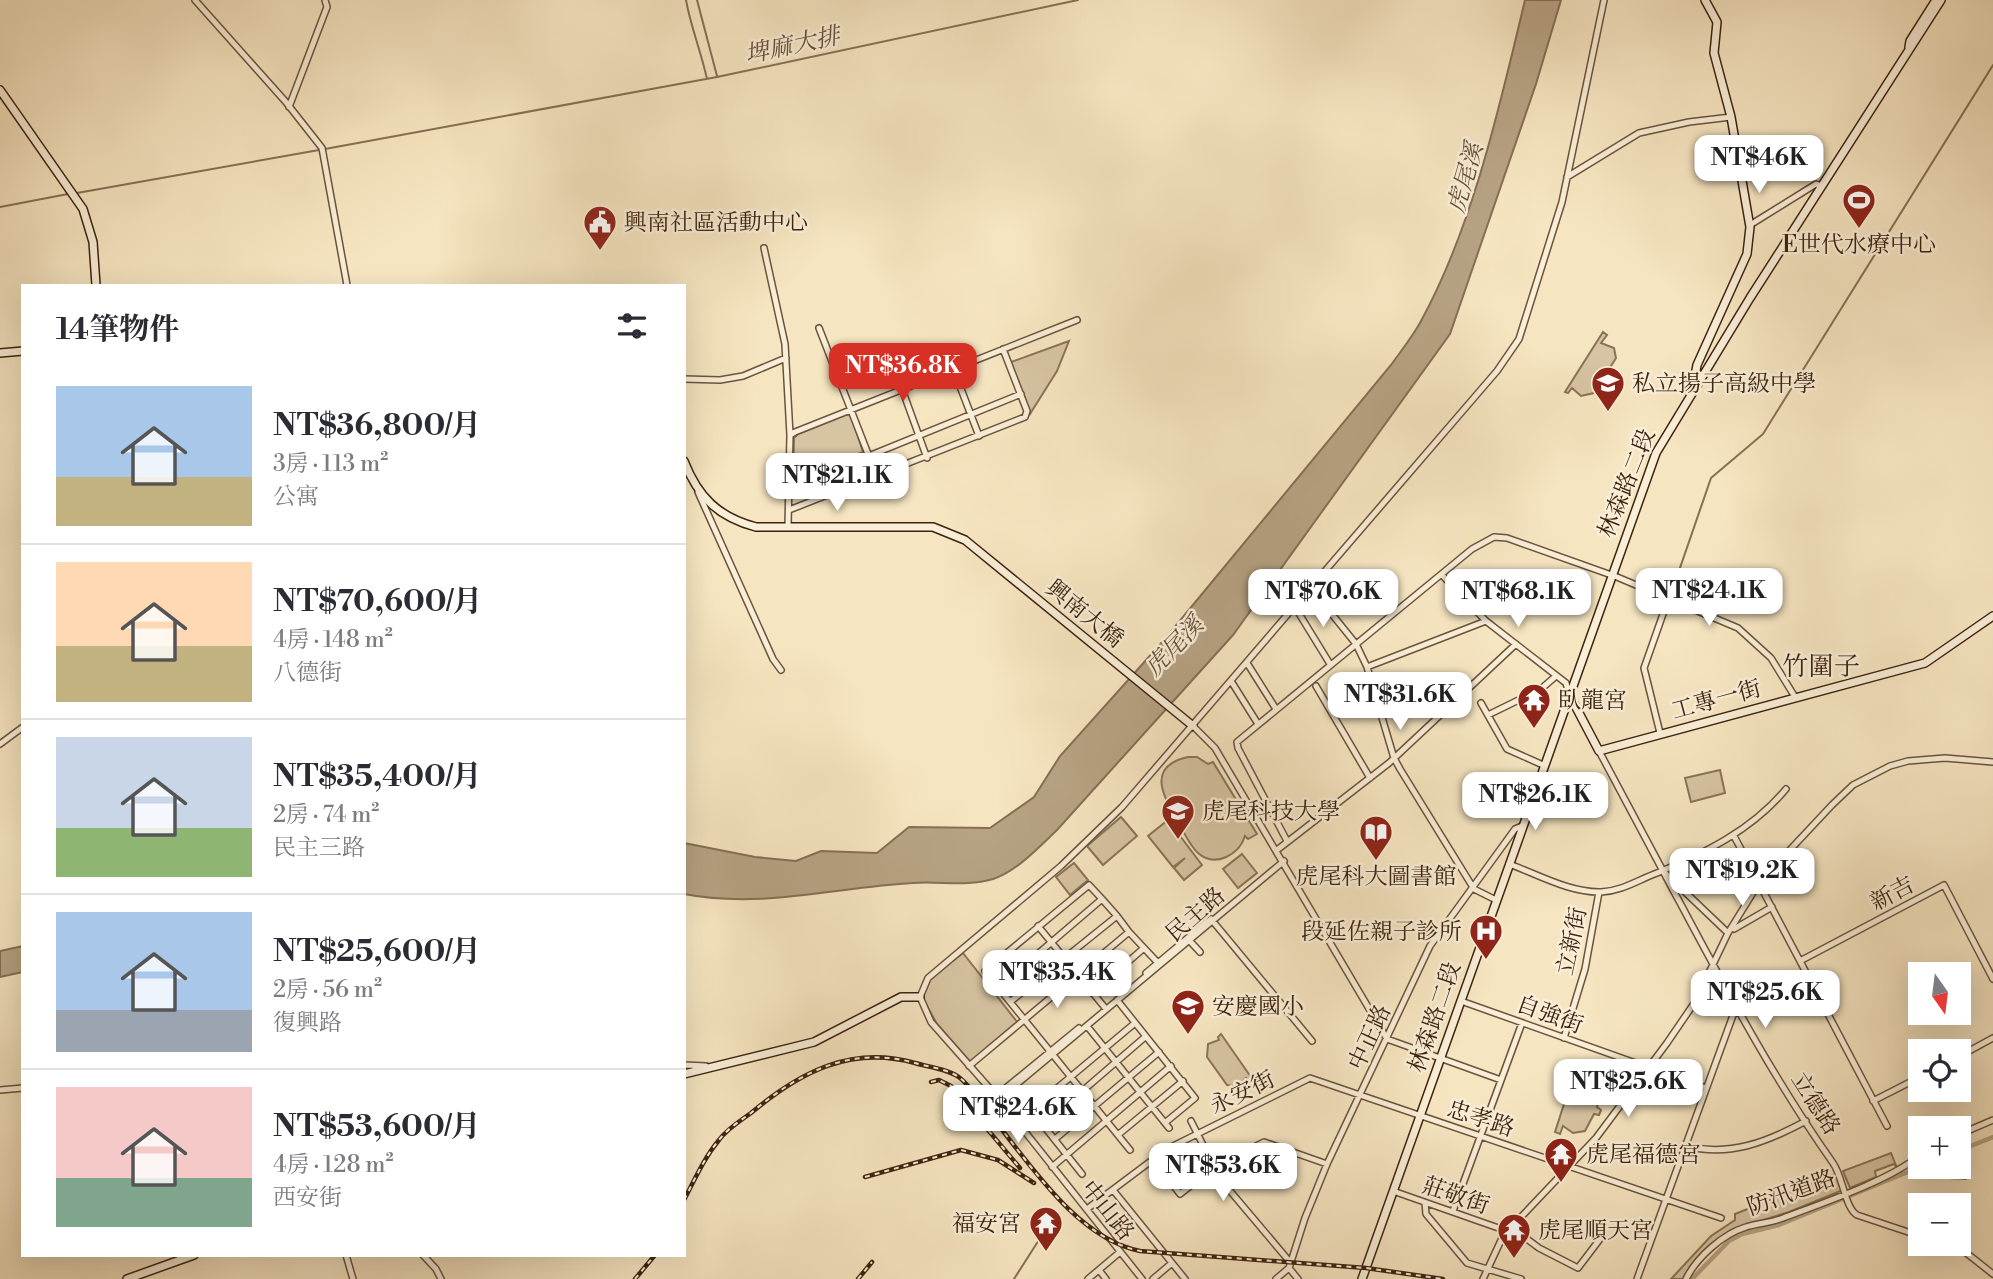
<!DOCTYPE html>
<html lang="zh-TW">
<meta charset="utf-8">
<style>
body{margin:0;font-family:"Libre Bodoni","Noto Serif TC",serif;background:#f7f7f7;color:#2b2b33;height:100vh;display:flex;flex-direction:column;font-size:26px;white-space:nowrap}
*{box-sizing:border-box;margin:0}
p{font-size:23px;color:#7c7c81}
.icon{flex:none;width:38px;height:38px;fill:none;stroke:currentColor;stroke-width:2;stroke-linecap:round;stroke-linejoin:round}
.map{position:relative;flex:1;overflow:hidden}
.side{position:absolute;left:21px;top:284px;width:665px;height:973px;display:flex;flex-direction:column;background:#fff;border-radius:0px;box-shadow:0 7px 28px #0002}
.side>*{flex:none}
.needle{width:46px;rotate:166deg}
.buttons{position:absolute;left:1908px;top:962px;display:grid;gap:14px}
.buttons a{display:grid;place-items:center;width:63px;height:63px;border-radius:0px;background:#fff;box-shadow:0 7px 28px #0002;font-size:35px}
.price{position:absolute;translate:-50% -60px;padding:0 16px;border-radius:14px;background:#fff;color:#222;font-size:23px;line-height:46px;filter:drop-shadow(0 2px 4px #0008)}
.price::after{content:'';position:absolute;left:50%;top:42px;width:21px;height:16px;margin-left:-10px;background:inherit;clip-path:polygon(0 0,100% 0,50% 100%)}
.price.on{background:#d93025;color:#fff}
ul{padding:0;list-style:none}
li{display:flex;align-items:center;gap:21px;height:175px;padding:0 35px}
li+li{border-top:2px solid #e1e1e2}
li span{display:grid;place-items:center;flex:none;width:196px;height:140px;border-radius:0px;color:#555}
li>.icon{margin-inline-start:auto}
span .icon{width:84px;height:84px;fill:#fffc;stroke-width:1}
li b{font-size:30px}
h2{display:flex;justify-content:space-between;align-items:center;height:84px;padding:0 35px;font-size:30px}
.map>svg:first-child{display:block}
</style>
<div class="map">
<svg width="1993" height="1279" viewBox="0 0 1993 1279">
<rect width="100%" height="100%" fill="#f6e5c1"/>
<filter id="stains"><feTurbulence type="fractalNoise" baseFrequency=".00286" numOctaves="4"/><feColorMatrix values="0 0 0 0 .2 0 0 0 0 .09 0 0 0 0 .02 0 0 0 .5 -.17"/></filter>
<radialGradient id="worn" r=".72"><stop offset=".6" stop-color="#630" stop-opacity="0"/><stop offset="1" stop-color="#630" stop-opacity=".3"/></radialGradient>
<!-- green -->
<path fill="#d7c4a3" stroke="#8a7358" stroke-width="2" d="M1603 332 1607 335 1601 343 1614 348 1616 358 1594 393 1581 396 1572 388 1568 393 1565 392Z
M1069 341 1057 371 1030 414 1011 362Z
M847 414 851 415 863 452 798 478 793 476 794 438 798 434Z
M1188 757H1197L1208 764 1213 762 1257 834 1248 839 1245 836C1239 855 1215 868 1198 853 1189 845 1183 830 1177 820 1162 795 1147 766 1188 757Z
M1720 770 1725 793 1691 802 1685 778Z
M1121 817 1137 836 1103 865 1087 846Z
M1168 820 1202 865 1184 880 1174 868 1185 858 1173 867 1148 836Z
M1242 854 1257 873 1238 888 1223 869Z
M1074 863 1088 880 1070 895 1056 877Z
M963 953 1018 1023 971 1063 937 1024 922 997 929 979Z
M1221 1034 1253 1080 1249 1083 1246 1078 1237 1087 1227 1085 1207 1057 1208 1044 1219 1040 1218 1037Z
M1576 1067 1583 1069 1580 1079C1601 1075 1602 1091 1597 1107L1601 1110 1599 1115 1594 1114 1585 1131 1573 1133 1563 1126 1560 1134 1555 1132Z
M1891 1153 1897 1168 1894 1164 1875 1171 1876 1177 1850 1188 1843 1171Z
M1836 1174 1843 1190 1789 1212 1731 1230 1696 1260 1683 1279H1671L1711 1236 1735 1220V1214Z"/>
<!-- water -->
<path fill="#b7a384" stroke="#866f55" stroke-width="2" d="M1525 0H1561L1536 84 1450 334 1233 635 1057 830C1039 847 1017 871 993 879 966 887 941 881 913 883 837 887 762 909 684 894V843L755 857 796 861 821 851 877 853 909 827 990 828 1034 797 1060 756 1164 640 1391 365C1401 351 1413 336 1421 321 1473 226 1500 105 1525 0Z
M23 946V972L0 977V951Z
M1967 1154 1970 1164 1966 1179 1932 1177 1931 1174 1939 1167H1958V1157Z"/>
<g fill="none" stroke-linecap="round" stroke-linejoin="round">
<!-- stream -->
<path stroke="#866f55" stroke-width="2" d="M686 0C691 28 701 51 707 79
M697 0 717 76
M325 149 717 77 1078 0
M77 193 319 150
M0 207 68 194
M1671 594 1711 478 1763 434 1993 65
M1014 1279 1044 1232"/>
<!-- canal -->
<path stroke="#b7a384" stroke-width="4.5" d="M1958 1151 1993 1137
M1692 1279 1729 1241 1742 1234 1779 1225 1920 1167"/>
<defs>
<path id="street" d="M195 0 285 101 322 148 347 285
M289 107 327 7 325 0
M1567 177 1639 133 1689 122 1731 117
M1750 225 1816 184 1822 186
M764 248 785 344 790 435
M819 328 877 477
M953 368 979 436
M684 379 720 380 743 376 786 358
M902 389 927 458
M790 488 1021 394
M698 492 773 659 781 670
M789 510 1025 417 1027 411 1003 349
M788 526 790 435 795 432 1077 320
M1442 575 1486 621 1566 683 1569 694
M1310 587 1356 644 1367 667 1394 758 1400 769 1474 889 1496 900
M1295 607 1330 664
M1247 663 1276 709
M1367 667 1486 621
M1231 681 1258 724
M1316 686 1370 778
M1481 703 1507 749 1543 765
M1488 715 1541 689 1556 676
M1193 726 1215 748 1387 1039 1501 1080
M1660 733 1644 668 1669 597
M0 744 23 727
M1599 751 1663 871 1728 933
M1734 836 1887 1126
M1287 841 1238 748 1237 742 1472 549 1494 537 1507 538 1617 577 1738 628 1771 658 1795 697
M1277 850 1389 763 1516 644
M1509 864C1537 874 1570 893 1601 892 1622 891 1638 880 1657 873 1705 853 1752 830 1786 789
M1663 871C1716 970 1768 1071 1833 1163 1843 1177 1845 1208 1857 1215L1920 1236
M1102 899 1089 885 985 971 1130 1150
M1211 919 1312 1041
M1038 926 1106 1009
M1734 929 1772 907
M1188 939 1200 952
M1800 961 1944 885 1993 979
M1146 973 1208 921
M998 988 1102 899 1117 916
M1092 993 1144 948 1159 964
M1117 1000 1195 1098 1166 1122
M1461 1001 1706 1088
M1010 1002 1117 916 1129 932
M1087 1026 1169 1128
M1564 1038 1585 969 1599 892
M1958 1057 1993 1038
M684 1065 706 1066
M969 1066 1129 932 1144 948
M1012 1086 1082 1174
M0 1090 23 1088
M996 1096 1079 1028
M999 1099 1284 861
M1873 1101 1920 1077
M1031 1110 1135 1023
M1191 1121 1220 1179 1290 1262
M1043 1125 1145 1037
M1119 1134 1183 1081
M1958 1135 1993 1120
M1055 1139 1159 1052
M1686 1146C1730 1157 1767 1142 1806 1121
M1153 1159 1180 1194 1213 1168 1264 1142 1327 1164
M1052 1167 1171 1066
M1113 1190 1185 1279
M1393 1191 1507 1231
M1425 1203 1426 1214 1467 1263 1521 1279
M1087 1209 1167 1149 1310 1078 1721 1218
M1453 1211 1522 1023
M1511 1227 1539 1248 1578 1268 1603 1235
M1945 1244 1960 1248 1993 1274
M346 1255 353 1279
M423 1255 436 1269 441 1279
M1289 1268 1298 1279
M1099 1270 1106 1279
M1088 1279 1120 1252
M1142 1279 999 1099 931 1022 920 997 928 978 1061 866 1122 807 1497 371 1519 339 1562 202 1604 0
M1153 1279 1172 1263
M1276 1279 1289 1268 1305 1218 1327 1164 1430 946 1515 829 1522 826
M1483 1279 1503 1236 1596 1138 1667 1043 1695 1002 1728 933 1759 883 1832 805 1853 785 1890 766 1908 761 1945 758 1993 762
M1637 1279 1736 1007
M1686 1279C1697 1257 1723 1234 1746 1227 1758 1223 1771 1223 1783 1218 1820 1204 1891 1180 1920 1155"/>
<path id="secondary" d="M1909 47 1910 41 1936 0
M0 90 83 209 93 242 96 285
M0 353 23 351
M1693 387 1697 365 1747 254 1750 227 1731 117 1714 53 1717 22 1705 0
M684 461C698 497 718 517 756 527H933L965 540 1193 726
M1569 694 1599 751 1925 663 1993 616
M684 1074 814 1042 901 997H920
M127 1279 194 1255
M1362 1279 1656 453 1750 298 1941 0"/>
</defs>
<!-- street casing -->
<use href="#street" stroke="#6b533b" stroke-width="8"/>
<!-- secondary casing -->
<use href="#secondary" stroke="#3d220e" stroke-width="10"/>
<!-- street -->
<use href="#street" stroke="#f9eed7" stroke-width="5"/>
<!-- secondary -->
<use href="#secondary" stroke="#f9eed7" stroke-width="7"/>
<defs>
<path id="rail" d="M931 1082 939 1080 951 1086 1020 1168
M865 1177 961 1150 998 1160 1034 1183
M684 1200C695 1179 704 1158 719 1140 727 1129 740 1121 751 1113 800 1072 851 1045 915 1063 928 1067 949 1069 960 1078 970 1086 979 1100 987 1111 1027 1159 1075 1238 1140 1251L1366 1268 1443 1279
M635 1279 655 1255
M858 1279 872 1262"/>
</defs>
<!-- rail casing -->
<use href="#rail" stroke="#3d220e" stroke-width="4.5"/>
<!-- rail -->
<use href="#rail" stroke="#f9eed7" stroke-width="2" stroke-dasharray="5" stroke-linecap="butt"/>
</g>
<!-- icons -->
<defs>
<symbol id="stadium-pin" viewBox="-11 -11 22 30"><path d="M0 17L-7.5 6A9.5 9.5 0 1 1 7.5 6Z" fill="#8f2418" stroke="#f9eed7"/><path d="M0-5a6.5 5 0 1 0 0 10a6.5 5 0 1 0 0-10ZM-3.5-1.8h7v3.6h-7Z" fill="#fff"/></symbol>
<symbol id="civic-pin" viewBox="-11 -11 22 30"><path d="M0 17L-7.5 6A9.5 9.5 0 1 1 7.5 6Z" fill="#8f2418" stroke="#f9eed7"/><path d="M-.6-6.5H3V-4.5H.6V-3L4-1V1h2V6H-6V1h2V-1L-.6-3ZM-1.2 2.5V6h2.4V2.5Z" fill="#fff"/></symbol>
<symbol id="school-pin" viewBox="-11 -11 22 30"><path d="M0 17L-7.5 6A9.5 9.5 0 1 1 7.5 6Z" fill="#8f2418" stroke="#f9eed7"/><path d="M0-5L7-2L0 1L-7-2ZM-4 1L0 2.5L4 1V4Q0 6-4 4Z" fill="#fff"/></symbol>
<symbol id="temple-pin" viewBox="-11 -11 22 30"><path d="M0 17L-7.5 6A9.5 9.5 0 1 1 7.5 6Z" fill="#8f2418" stroke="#f9eed7"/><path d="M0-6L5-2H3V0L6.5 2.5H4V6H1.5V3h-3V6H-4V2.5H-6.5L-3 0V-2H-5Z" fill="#fff"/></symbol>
<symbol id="university-pin" viewBox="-11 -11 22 30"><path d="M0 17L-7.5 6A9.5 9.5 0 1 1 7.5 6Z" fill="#8f2418" stroke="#f9eed7"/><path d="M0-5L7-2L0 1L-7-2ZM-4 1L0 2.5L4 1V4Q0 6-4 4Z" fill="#fff"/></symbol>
<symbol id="library-pin" viewBox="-11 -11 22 30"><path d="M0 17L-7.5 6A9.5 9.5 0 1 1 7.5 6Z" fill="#8f2418" stroke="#f9eed7"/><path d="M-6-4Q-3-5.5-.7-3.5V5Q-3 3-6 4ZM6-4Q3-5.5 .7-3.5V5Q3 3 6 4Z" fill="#fff"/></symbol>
<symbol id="hospital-pin" viewBox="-11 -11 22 30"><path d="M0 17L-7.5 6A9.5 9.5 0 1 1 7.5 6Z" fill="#8f2418" stroke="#f9eed7"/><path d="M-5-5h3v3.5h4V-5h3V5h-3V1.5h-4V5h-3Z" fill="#fff"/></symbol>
</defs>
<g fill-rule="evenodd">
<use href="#stadium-pin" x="1840" y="181" width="38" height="52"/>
<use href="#civic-pin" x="581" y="203" width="38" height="52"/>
<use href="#school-pin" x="1589" y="364" width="38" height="52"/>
<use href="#temple-pin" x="1515" y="681" width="38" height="52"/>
<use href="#university-pin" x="1159" y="792" width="38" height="52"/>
<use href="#library-pin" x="1357" y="813" width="38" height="52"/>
<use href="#hospital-pin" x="1467" y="912" width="38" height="52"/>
<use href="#school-pin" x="1169" y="987" width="38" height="52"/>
<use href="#temple-pin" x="1542" y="1135" width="38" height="52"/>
<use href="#temple-pin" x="1027" y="1204" width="38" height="52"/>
<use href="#temple-pin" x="1495" y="1211" width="38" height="52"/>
</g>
<g text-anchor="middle" stroke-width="5" stroke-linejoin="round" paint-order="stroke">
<!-- poi labels -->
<g font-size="23" fill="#3d220e" stroke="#f9eed7" text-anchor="start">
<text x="624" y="230">興南社區活動中心</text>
<text x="1859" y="252" text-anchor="middle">E世代水療中心</text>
<text x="1632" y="391">私立揚子高級中學</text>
<text x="1558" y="708">臥龍宮</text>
<text x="1202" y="819">虎尾科技大學</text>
<text x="1376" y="884" text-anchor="middle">虎尾科大圖書館</text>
<text x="1462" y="939" text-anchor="end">段延佐親子診所</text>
<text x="1212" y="1014">安慶國小</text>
<text x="1586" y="1162">虎尾福德宮</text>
<text x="1021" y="1231" text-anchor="end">福安宮</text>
<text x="1538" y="1238">虎尾順天宮</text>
</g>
<!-- street labels -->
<g font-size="23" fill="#3d220e" stroke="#f9eed7">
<text transform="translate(1626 483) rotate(-68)" y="8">林森路二段</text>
<text transform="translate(1085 613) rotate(39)" y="8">興南大橋</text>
<text transform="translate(1716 699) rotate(-15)" y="8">工專一街</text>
<text transform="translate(1892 893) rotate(-28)" y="8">新吉</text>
<text transform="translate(1195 914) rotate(-41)" y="8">民主路</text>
<text transform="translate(1571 941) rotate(-78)" y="8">立新街</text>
<text transform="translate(1550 1014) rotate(20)" y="8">自強街</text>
<text transform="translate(1434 1017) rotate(-71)" y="8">林森路二段</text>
<text transform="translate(1369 1037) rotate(-65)" y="8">中正路</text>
<text transform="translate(1242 1092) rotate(-26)" y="8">永安街</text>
<text transform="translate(1816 1103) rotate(57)" y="8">立德路</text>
<text transform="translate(1481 1118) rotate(18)" y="8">忠孝路</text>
<text transform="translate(1791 1192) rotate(-20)" y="8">防汛道路</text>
<text transform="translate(1456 1195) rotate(19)" y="8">莊敬街</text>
<text transform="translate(1108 1210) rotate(51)" y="8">中山路</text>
</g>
<!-- water labels -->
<g font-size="24" font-style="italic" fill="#684f37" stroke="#f9eed7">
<text transform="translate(792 45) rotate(-12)" y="8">埤麻大排</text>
<text transform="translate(1465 178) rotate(-74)" y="8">虎尾溪</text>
<text transform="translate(1174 646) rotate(-46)" y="8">虎尾溪</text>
</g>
<!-- quarter labels -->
<g font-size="26" fill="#3d220e" stroke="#f9eed7">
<text x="1821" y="675">竹圍子</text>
</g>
</g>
<rect width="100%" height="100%" filter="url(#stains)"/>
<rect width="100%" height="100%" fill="url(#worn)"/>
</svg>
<div class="buttons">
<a><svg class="needle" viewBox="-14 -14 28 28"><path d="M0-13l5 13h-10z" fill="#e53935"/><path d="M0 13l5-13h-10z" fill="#7c7c81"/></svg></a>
<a><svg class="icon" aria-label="locate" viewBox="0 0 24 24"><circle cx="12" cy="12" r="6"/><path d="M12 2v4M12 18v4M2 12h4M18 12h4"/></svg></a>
<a>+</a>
<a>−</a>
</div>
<b class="price" style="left:1759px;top:195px">NT$46K</b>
<b class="price on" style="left:903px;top:403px">NT$36.8K</b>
<b class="price" style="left:837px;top:513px">NT$21.1K</b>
<b class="price" style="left:1709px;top:628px">NT$24.1K</b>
<b class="price" style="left:1323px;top:629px">NT$70.6K</b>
<b class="price" style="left:1518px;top:629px">NT$68.1K</b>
<b class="price" style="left:1400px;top:732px">NT$31.6K</b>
<b class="price" style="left:1535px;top:832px">NT$26.1K</b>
<b class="price" style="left:1742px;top:908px">NT$19.2K</b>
<b class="price" style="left:1057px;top:1010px">NT$35.4K</b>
<b class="price" style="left:1765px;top:1030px">NT$25.6K</b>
<b class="price" style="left:1628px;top:1119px">NT$25.6K</b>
<b class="price" style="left:1018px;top:1145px">NT$24.6K</b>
<b class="price" style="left:1223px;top:1203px">NT$53.6K</b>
<section class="side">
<h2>14筆物件<svg class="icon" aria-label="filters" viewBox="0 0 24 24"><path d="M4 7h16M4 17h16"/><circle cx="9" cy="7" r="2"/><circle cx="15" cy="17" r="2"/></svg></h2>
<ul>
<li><span style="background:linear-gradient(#a9c7e8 65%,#c2b280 0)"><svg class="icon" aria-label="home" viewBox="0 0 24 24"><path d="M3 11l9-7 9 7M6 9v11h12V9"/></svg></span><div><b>NT$36,800/月</b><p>3房 · 113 m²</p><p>公寓</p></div></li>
<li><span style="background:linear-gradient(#ffd9b3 60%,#c2b280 0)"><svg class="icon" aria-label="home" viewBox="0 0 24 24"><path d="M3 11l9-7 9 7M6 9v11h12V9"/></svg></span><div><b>NT$70,600/月</b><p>4房 · 148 m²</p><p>八德街</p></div></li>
<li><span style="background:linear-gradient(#c9d6e8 65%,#8fb573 0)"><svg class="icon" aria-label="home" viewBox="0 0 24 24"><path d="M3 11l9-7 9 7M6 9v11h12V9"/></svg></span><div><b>NT$35,400/月</b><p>2房 · 74 m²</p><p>民主三路</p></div></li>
<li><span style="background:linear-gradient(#a9c7e8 70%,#9aa5b1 0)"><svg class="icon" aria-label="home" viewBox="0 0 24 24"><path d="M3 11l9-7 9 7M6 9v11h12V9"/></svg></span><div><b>NT$25,600/月</b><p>2房 · 56 m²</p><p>復興路</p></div></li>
<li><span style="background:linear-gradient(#f6c9c9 65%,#7fa58c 0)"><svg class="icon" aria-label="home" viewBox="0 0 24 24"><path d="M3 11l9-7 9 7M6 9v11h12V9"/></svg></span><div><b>NT$53,600/月</b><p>4房 · 128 m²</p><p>西安街</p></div></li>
</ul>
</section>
</div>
